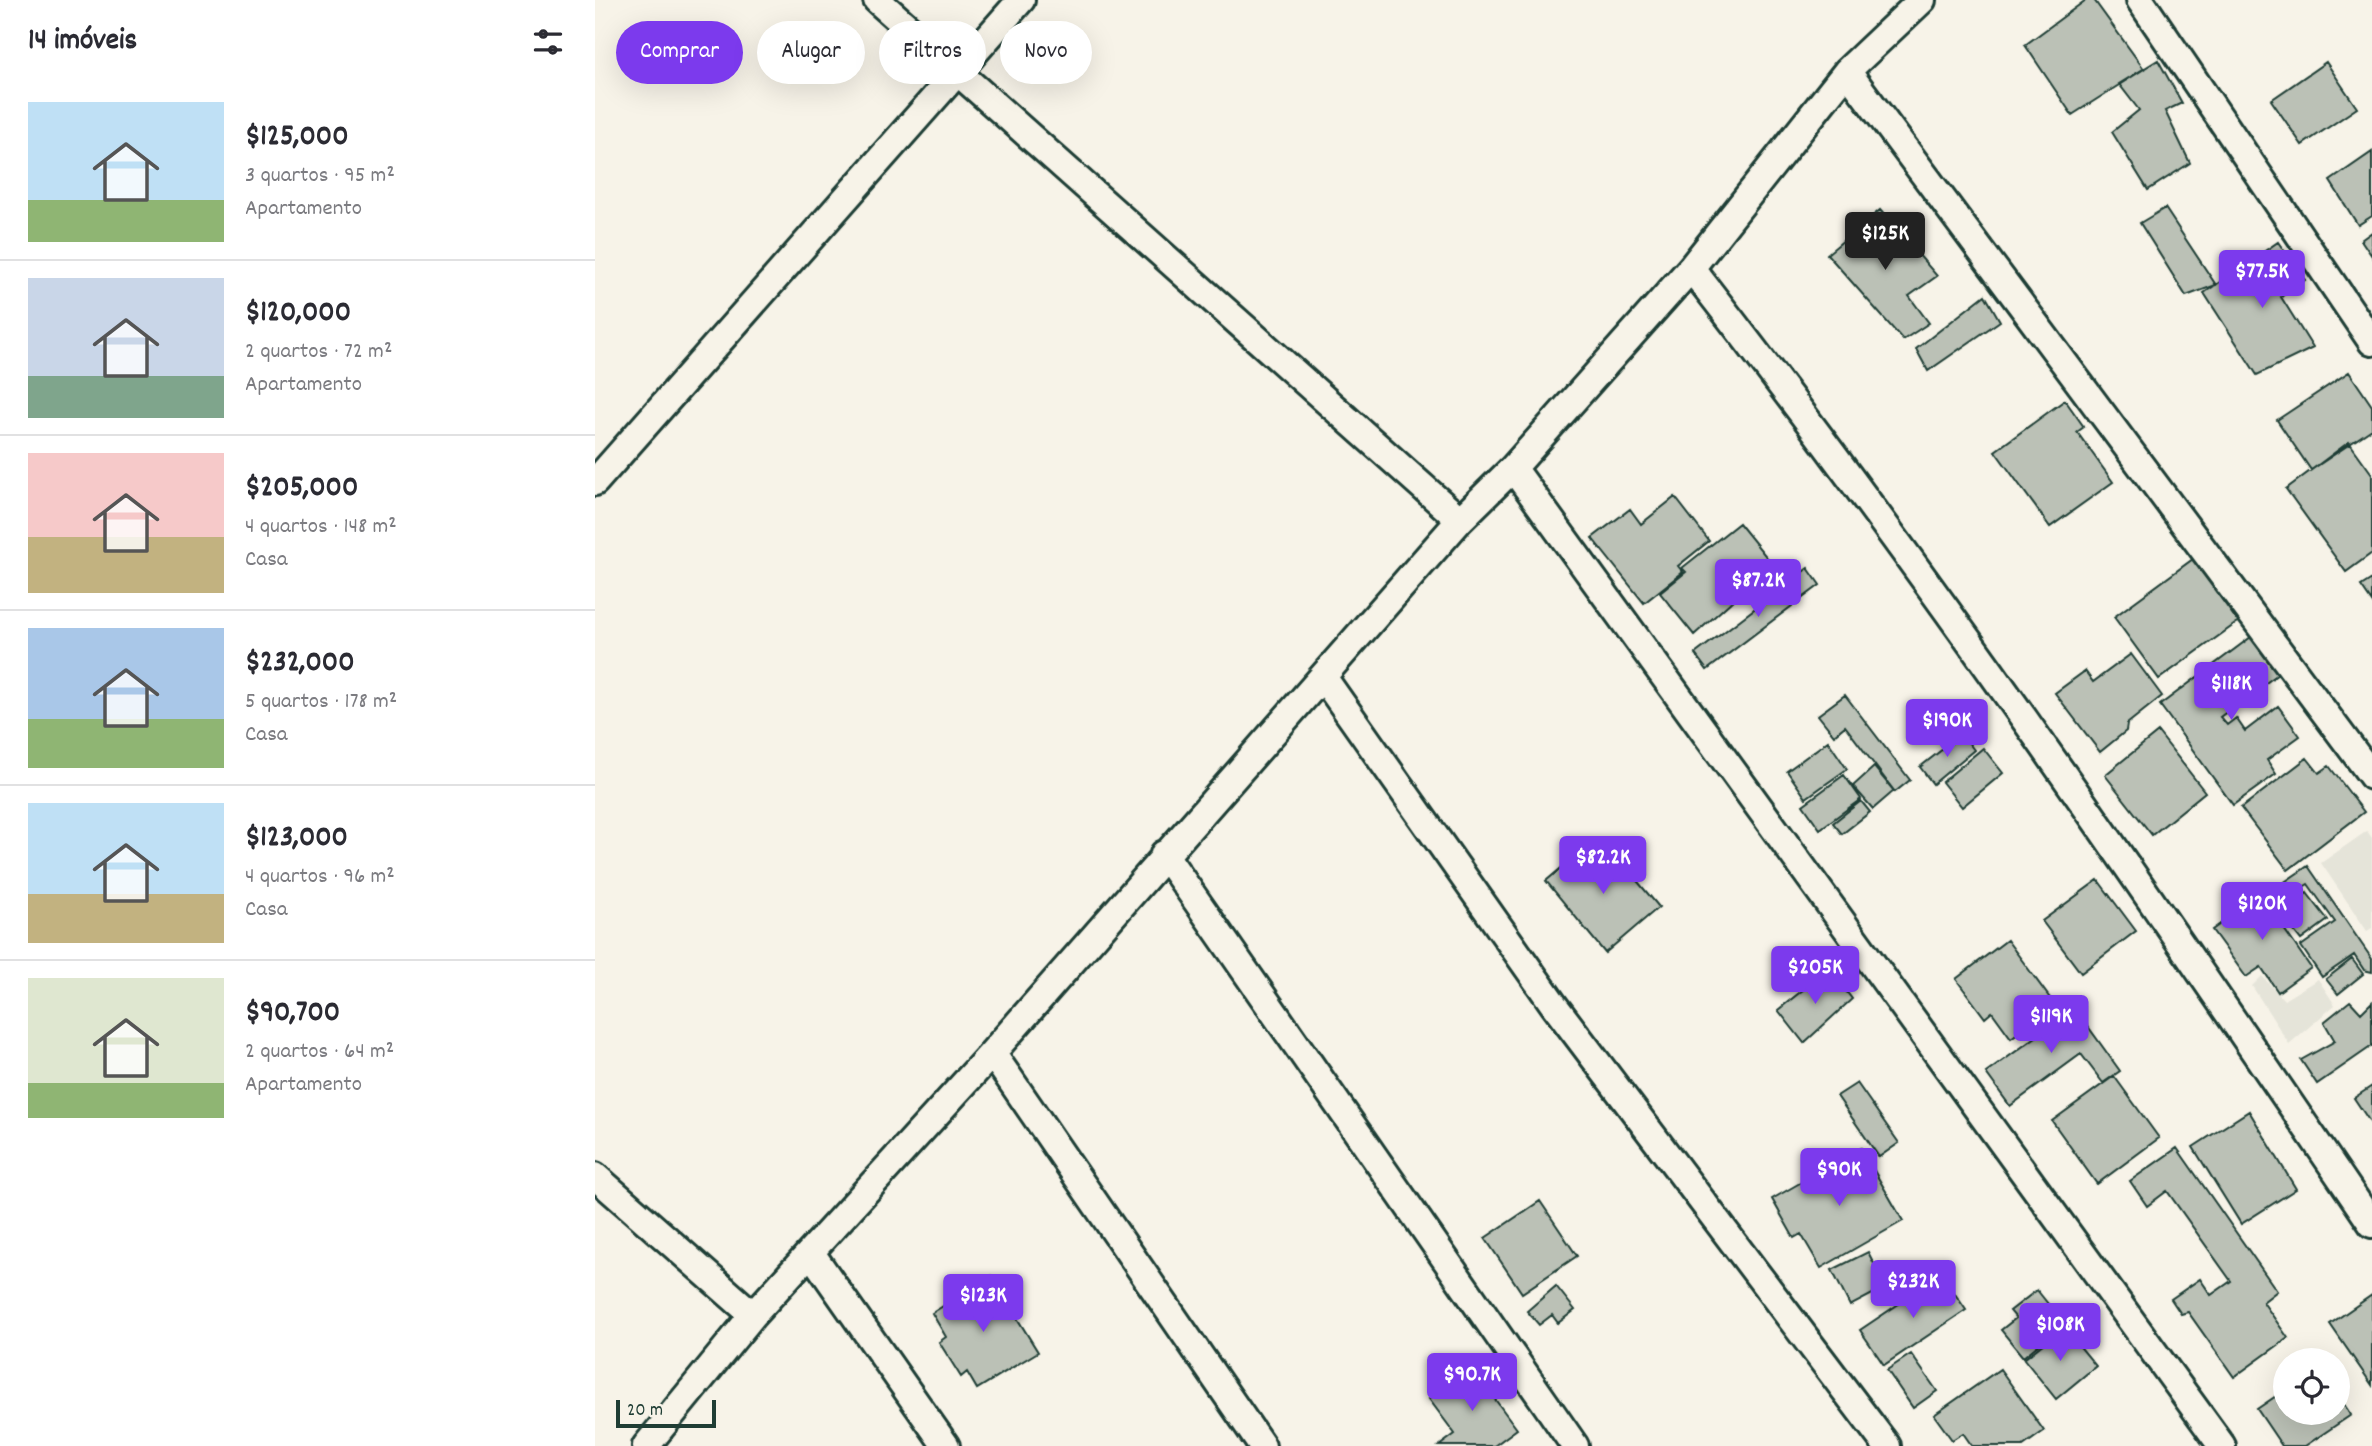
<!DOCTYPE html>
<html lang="pt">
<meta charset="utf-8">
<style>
body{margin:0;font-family:Dekko,sans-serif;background:#f7f7f7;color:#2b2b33;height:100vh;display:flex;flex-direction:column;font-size:26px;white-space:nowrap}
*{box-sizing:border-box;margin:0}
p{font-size:23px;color:#7c7c81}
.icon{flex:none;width:38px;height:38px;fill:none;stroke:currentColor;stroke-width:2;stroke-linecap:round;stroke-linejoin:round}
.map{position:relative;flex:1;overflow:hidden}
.side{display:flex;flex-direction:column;background:#fff;width:595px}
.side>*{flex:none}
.guide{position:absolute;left:21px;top:21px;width:665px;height:63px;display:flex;gap:14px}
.fabs{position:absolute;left:1678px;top:1348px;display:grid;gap:14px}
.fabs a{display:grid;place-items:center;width:77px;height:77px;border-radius:50%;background:#fff;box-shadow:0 7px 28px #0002;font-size:35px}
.scale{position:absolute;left:21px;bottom:18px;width:100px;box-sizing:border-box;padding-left:7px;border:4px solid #1f3d34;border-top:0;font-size:19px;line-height:24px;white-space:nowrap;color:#1f3d34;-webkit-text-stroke:5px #f7f3e8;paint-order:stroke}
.price{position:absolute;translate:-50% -60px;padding:0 16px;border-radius:7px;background:#7c3aed;color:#fff;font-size:23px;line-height:46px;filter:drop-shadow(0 2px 4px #0008)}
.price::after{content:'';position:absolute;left:50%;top:42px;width:21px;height:16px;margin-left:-10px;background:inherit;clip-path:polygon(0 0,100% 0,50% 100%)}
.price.current{background:#222;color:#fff}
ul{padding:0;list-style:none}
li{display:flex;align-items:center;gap:21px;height:175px;padding:0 28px}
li+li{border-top:2px solid #e1e1e2}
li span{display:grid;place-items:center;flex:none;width:196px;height:140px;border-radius:0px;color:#555}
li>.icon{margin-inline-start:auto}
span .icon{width:84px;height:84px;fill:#fffc;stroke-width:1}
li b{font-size:30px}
h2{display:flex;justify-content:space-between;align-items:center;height:84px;padding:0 28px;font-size:30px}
.tag{padding:0 24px;border-radius:32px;background:#fff;box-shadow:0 7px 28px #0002;font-size:24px;line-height:63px}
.tag.current{background:#7c3aed;color:#fff}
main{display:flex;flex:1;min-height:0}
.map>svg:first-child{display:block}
</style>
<main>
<section class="side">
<h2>14 imóveis<svg class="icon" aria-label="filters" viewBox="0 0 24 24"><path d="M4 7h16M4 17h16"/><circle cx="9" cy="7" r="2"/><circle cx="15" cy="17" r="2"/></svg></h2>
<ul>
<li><span style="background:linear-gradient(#bfe0f5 70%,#8fb573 0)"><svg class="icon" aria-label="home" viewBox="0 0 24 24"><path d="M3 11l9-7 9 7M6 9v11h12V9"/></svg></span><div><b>$125,000</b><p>3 quartos · 95 m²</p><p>Apartamento</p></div></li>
<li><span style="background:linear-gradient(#c9d6e8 70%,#7fa58c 0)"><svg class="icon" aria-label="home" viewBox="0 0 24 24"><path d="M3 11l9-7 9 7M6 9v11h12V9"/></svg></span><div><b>$120,000</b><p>2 quartos · 72 m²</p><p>Apartamento</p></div></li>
<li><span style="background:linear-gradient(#f6c9c9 60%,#c2b280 0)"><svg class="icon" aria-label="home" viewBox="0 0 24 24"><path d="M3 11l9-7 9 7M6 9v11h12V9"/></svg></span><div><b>$205,000</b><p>4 quartos · 148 m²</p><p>Casa</p></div></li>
<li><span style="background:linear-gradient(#a9c7e8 65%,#8fb573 0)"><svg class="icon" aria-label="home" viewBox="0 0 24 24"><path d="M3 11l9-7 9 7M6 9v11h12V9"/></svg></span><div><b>$232,000</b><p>5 quartos · 178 m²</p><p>Casa</p></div></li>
<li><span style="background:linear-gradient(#bfe0f5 65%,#c2b280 0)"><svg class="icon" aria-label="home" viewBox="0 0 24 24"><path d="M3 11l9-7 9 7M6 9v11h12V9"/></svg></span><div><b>$123,000</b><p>4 quartos · 96 m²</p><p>Casa</p></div></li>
<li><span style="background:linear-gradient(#dfe7d0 75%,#8fb573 0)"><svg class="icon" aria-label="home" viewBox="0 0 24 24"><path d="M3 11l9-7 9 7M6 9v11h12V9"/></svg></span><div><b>$90,700</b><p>2 quartos · 64 m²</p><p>Apartamento</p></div></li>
</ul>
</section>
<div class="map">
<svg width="1777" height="1446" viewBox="0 0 1777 1446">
<rect width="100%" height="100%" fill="#f7f3e8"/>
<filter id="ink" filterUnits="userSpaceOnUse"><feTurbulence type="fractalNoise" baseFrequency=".0143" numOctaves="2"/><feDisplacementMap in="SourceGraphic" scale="14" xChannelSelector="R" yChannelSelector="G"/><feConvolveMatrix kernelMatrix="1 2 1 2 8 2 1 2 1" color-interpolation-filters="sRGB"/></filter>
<g filter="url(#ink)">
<!-- built -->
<path fill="#e5e4d9" d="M1772 831 1777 838V928L1772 931 1726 863Z
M1667 976 1689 1000 1723 979 1740 1005 1694 1044 1657 986Z"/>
<!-- building -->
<path fill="#bbc1b6" stroke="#1f3d34" stroke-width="2" d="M1491 0H1499L1549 69 1477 115 1430 45Z
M1563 60 1587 103 1570 111 1595 163 1553 190 1517 132 1544 110 1524 84Z
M1731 62 1762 108 1707 145 1676 100Z
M1777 152V216L1763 225 1735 181Z
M1570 208 1621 285 1591 296 1545 223Z
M1285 210 1342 276 1314 296 1334 323 1308 340 1232 254Z
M1777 232V256L1766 240Z
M1683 242 1710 280 1686 297 1718 348 1662 375 1609 293Z
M1390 295 1405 321 1333 371 1321 349Z
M1754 372 1777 406V429L1716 470 1682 420Z
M1470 400 1489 427 1482 432 1518 482 1455 527 1400 451Z
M1754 442 1777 474V553L1751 572 1691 489Z
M1080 497 1114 541 1083 566 1088 572 1049 603 997 538 1035 509 1046 524Z
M1144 523 1182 570 1160 587 1157 583 1099 635 1065 593 1091 572 1087 568Z
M1598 559 1643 622 1564 679 1519 617Z
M1213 568 1225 585 1112 670 1100 654Z
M1777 579V602L1766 586Z
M1656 637 1683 674 1625 717 1632 725 1641 718 1650 731 1683 706 1705 736 1672 760 1681 774 1638 805 1565 705Z
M1536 654 1567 696 1532 724 1531 731 1505 752 1460 693 1490 671 1498 682Z
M1250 695 1315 780 1300 792 1250 726 1239 735 1223 715Z
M1563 732 1610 792 1557 835 1510 775Z
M1367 734 1379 750 1338 784 1325 767Z
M1233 741 1252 769 1211 798 1192 771Z
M1388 748 1408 773 1367 807 1347 782Z
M1712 758 1724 773 1734 766 1769 812 1693 870 1646 808Z
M1279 767 1299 791 1278 809 1258 786Z
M1249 775 1266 799 1225 829 1208 805Z
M1266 801 1275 812 1247 834 1238 823Z
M1008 840 1064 907 1010 953 951 881 984 853 992 863 1001 856 996 850Z
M1713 866 1777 959V972L1769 970 1759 955 1727 977 1706 946 1740 922 1713 884 1696 895 1688 883Z
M1503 880 1541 931 1486 973 1447 921Z
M1678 886 1689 901 1676 910 1716 968 1683 992 1666 967 1651 977 1617 930Z
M1712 893 1733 920 1706 940 1685 913Z
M1412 940 1460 1005 1416 1038 1397 1012 1390 1018 1361 979Z
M1757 959 1768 974 1743 994 1731 979Z
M1234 969 1257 999 1209 1043 1183 1010Z
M1474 1000 1525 1071 1508 1083 1486 1054 1415 1106 1391 1073 1449 1031 1442 1023Z
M1755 1001 1766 1013 1777 1002V1046L1722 1084 1706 1060 1740 1041 1729 1022Z
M1519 1076 1564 1138 1502 1184 1457 1121Z
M1262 1083 1304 1143 1284 1157 1242 1096Z
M1777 1086V1125L1759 1098Z
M1654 1111 1701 1189 1646 1224 1598 1147Z
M1266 1148 1308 1221 1226 1268 1206 1234 1199 1238 1177 1199Z
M1582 1148 1682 1291 1668 1302 1693 1338 1639 1377 1593 1312 1586 1314 1576 1299 1605 1279 1616 1295 1636 1281 1572 1191 1552 1206 1535 1181Z
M945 1201 982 1256 927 1293 890 1238Z
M1273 1252 1291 1287 1255 1306 1237 1270Z
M1347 1275 1371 1310 1289 1365 1265 1330Z
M396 1276 443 1352 382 1389 372 1372 366 1377 344 1342 351 1337 337 1313Z
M961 1286 980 1310 963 1323 957 1315 944 1325 932 1311Z
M1442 1290 1469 1324 1428 1357 1406 1330 1421 1318 1415 1311Z
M1777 1295V1385L1735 1324Z
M1469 1327 1501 1366 1461 1399 1429 1359Z
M1316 1354 1342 1391 1318 1408 1292 1370Z
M876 1367 922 1429 899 1446H844L860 1434 834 1399Z
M1405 1369 1449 1431 1428 1446H1377L1368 1433 1357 1440 1339 1415Z
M1690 1390V1412H1743V1395L1756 1415 1710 1446H1687L1662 1409Z"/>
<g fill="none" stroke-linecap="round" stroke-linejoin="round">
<defs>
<path id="minor" d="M282 0 865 520
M1545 0 1777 342
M1252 71 1777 776
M1096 268C1337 577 1557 900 1777 1224
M918 468 1627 1446
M0 482 426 0
M728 677 959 1005 1292 1446
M569 854 980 1446
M397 1053 667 1446
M0 1176 158 1315
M216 1253 351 1446
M51 1446 158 1315 397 1053 865 520 918 468 1096 268 1252 71 1327 0"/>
</defs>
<!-- minor casing -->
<use href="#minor" stroke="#1f3d34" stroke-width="32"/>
<!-- minor -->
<use href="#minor" stroke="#f7f3e8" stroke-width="26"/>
</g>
</g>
</svg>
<div class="fabs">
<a><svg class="icon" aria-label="locate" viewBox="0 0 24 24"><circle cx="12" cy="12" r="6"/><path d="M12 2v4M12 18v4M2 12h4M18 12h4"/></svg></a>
</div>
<div class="scale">20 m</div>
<b class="price current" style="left:1290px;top:272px">$125K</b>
<b class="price" style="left:1667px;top:310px">$77.5K</b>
<b class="price" style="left:1163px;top:619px">$87.2K</b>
<b class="price" style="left:1636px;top:722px">$118K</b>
<b class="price" style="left:1352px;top:759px">$190K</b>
<b class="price" style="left:1008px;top:896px">$82.2K</b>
<b class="price" style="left:1667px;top:942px">$120K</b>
<b class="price" style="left:1220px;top:1006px">$205K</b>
<b class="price" style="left:1456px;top:1055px">$119K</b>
<b class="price" style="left:1244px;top:1208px">$90K</b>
<b class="price" style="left:1318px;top:1320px">$232K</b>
<b class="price" style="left:388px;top:1334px">$123K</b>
<b class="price" style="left:1465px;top:1363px">$108K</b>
<b class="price" style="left:877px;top:1413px">$90.7K</b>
<div class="guide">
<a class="tag current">Comprar</a>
<a class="tag">Alugar</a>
<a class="tag">Filtros</a>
<a class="tag">Novo</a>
</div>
</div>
</main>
